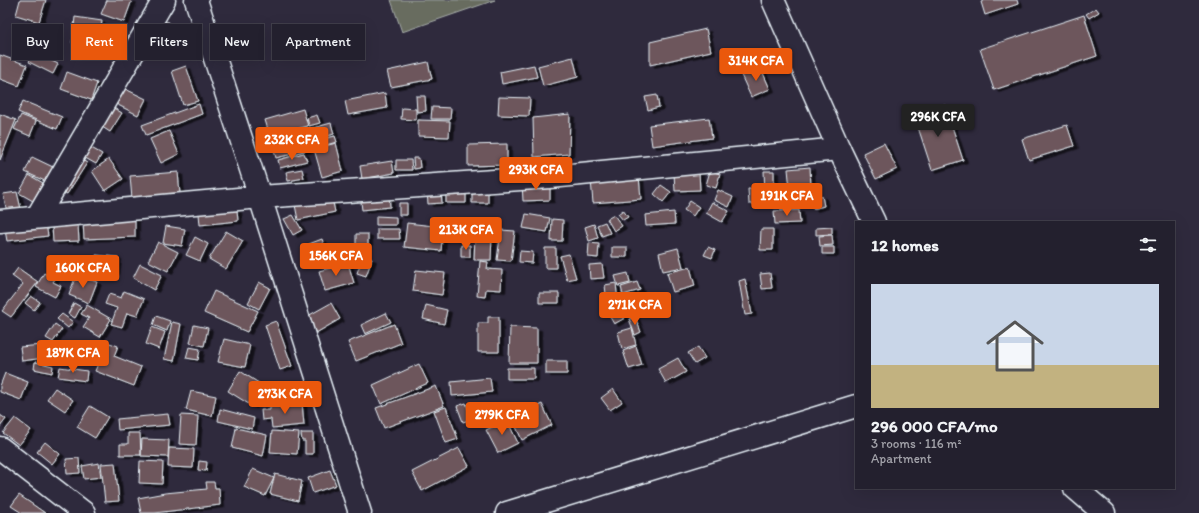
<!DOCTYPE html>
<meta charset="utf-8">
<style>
body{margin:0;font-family:Itim,sans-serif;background:#2f2d3a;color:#f1f3f6;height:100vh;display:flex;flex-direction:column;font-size:15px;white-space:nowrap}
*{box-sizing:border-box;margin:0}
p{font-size:13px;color:#a3a3aa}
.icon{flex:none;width:22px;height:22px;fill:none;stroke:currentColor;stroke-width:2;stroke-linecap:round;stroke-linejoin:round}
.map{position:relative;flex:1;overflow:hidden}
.panel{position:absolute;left:855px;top:221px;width:320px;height:268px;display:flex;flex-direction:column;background:#23202e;border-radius:0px;box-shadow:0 4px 16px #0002,0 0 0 1px #403e4a}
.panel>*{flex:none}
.guide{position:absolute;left:12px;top:24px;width:380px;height:36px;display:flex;gap:8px}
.price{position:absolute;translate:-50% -34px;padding:0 9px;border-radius:4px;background:#ea580c;color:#fff;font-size:13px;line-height:26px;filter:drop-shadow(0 1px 2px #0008)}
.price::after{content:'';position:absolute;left:50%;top:24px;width:12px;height:9px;margin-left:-6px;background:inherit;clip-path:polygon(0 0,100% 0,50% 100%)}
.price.current{background:#222;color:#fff}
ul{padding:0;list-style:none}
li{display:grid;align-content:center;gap:8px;height:212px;padding:0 16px}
li span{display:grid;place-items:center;height:124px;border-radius:0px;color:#555}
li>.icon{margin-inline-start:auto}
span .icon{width:72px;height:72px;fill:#fffc;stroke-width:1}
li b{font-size:17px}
h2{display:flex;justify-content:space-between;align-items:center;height:48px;padding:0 16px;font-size:17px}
.tag{padding:0 14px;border-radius:0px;background:#23202e;box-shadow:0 4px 16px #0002,0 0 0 1px #403e4a;font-size:14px;line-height:36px}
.tag.current{background:#ea580c;color:#fff}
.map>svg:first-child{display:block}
</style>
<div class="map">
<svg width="1199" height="513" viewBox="0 0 1199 513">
<defs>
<filter id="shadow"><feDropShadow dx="4.5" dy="2.5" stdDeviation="0" flood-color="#0009"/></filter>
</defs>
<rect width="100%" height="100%" fill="#2f2a3d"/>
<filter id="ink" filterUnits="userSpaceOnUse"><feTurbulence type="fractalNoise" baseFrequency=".025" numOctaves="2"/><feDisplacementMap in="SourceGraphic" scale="8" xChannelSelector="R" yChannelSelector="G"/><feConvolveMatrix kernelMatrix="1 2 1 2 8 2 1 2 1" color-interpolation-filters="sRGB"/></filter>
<g filter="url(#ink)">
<!-- green -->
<path fill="#686c5e" stroke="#a8aeab" d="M391 0H495L402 32Z"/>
<!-- building -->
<path fill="#6d575c" stroke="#e8f1f8" filter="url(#shadow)" d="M20 0H46L39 22 16 15Z
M107 0H132L124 22 101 14Z
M985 0H1017L1018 4 985 15 981 2Z
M1096 8 1099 12 1089 18 1086 14Z
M1084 15 1097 56 994 90 980 49Z
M75 17 102 21 98 47 72 43Z
M155 21 169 22 168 35 154 34Z
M706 29 711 51 650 65V42Z
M111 37 123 44 117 54 105 46Z
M34 52 58 64 53 74 29 62Z
M0 55 27 65 19 86 0 79Z
M573 57 578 77 543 86 538 66Z
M428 62 432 79 391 87 387 71Z
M534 65 537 77 502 84 500 72Z
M186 66 198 101 183 105 172 71Z
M760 66 770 89 751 97 741 75Z
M67 72 97 83 91 100 61 89Z
M117 85 146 99 138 115 110 101Z
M385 93 387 108 348 115 345 101Z
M657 95 659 107 648 110 645 97Z
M416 96H425L426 111 417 112Z
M499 97 530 98 529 116 498 115Z
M23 101 62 117 57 129 18 112Z
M107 104 122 113 110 132 96 123Z
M199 104 202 114 146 135 142 125Z
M945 105 963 160 932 170 914 115Z
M432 107 451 108 450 119H431Z
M402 108 416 109V120L401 119Z
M303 109 308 126 270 136 265 120Z
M0 114 16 120 0 160Z
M570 114 569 154 534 157 533 118Z
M21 115 36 121 30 136 14 129Z
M317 115 320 123 309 126 307 118Z
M709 118 712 138 652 146 649 125Z
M418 120 450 121 449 137 418 136Z
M331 123 334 134 313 140 310 129Z
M1067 125 1074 146 1029 160 1022 139Z
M307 130 312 149 276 158 271 139Z
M169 131 179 154 161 163 150 139Z
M335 136 337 142 314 148 312 142Z
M336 143 343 171 322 177 314 149Z
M884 143 897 169 876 179 863 153Z
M507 144V165L468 166V145Z
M86 145 102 154 96 164 80 155Z
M304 153 307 161 280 168 278 160Z
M32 157 55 168 47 182 25 172Z
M77 157 87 163 67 194 57 188Z
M413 158H419L420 168 414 169Z
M109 159 123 179 105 191 92 171Z
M396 160H411L412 170H396Z
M392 161 394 173 362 179 360 166Z
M810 167 811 187 790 189 788 169Z
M302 169 304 178 288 181 286 172Z
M710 171 720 174 716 188 706 185Z
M764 171H774V192L765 193Z
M178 172 180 194 132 199 130 176Z
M699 172 700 190 675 191 674 173Z
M29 175 43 183 33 201 19 193Z
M639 176 641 199 593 203 591 180Z
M522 182H550V200L523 201Z
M661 185 671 192 663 202 654 194Z
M446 189 466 190V203H446Z
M472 189H488V203H472Z
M748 189H757V204H749Z
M427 190H441L442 203 428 204Z
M718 190 733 197 729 207 714 200Z
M389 191 390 207 362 210 360 194Z
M17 192 21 209 7 212 3 194Z
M822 196 824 206 813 209 810 198Z
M332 198 335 212 298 220 295 205Z
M690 201 699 207 693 216 684 210Z
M712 202 729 211 722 222 706 213Z
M399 203H407V215H399Z
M237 210 238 221 200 225 199 214Z
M623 210 628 217 623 220 618 214Z
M799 210 800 223 775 224 774 211Z
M674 212 675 224 646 226 645 215Z
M526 214 550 218 547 232 523 228Z
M293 215 302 230 293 235 284 219Z
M614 215 622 226 614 231 607 219Z
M376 216 396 217V225H376Z
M135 219V237L84 239 83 221Z
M552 219 563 220 562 241H551Z
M605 222 610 233 602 236 597 225Z
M407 223 443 227 441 251 404 247Z
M46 224 48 236 7 241 5 230Z
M594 224 598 238 589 241 585 227Z
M78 225 79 241 53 242 52 226Z
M166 226 185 229 182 246 163 243Z
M832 227V234L816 235V228Z
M377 229H399L400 239H377Z
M761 229H773V250H760Z
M501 230 515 231 511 261 497 260Z
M226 231 243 241 226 269 209 259Z
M356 234H368V245H356Z
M475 235H492L491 260H474Z
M832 235 833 245 820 246 819 236Z
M195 237 208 244 200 261 186 255Z
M322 239 329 259 316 264 309 244Z
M158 242 178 252 168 271 148 261Z
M589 243 599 244 598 258 588 257Z
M461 245H470V257H461Z
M612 247H627V257H612Z
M708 247 715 250 712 258 704 255Z
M822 247H834V254H822Z
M545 248H556V268H545Z
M678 248 683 267 663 271 659 253Z
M520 251 533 252 532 263 519 262Z
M569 254 576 278 567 280 560 256Z
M96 255 117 257 115 272 95 270Z
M363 256 372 259 366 276 357 273Z
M480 261 488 262 487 269 502 270 501 290 486 289 485 297 477 296Z
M348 263 354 283 325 291 319 271Z
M140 264 162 275 154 290 133 278Z
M602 264 604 278 590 279 589 265Z
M690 267 695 286 673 292 667 273Z
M18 268 38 282 11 317 2 311 23 284 12 276Z
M416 270 445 273 442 295 413 291Z
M44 273 55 279 53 282 61 286 55 297 36 287Z
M628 273 630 283 618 286 615 276Z
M770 273 772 288 762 289 760 274Z
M76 275 97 282 89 303 69 295Z
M745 279 752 314 745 315 739 281Z
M259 282 270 288 259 309 248 303Z
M637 282 640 290 623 295 621 287Z
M616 283 618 303 607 304 605 285Z
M124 291 144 299 137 316 127 313 122 327 111 324 117 308 105 304 109 294 121 298Z
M214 291 258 311 247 332 204 313Z
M539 293H559V303H539Z
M31 296 40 302 34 310 25 303Z
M74 303 81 307 75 318 68 314Z
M331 303 340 319 316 333 306 317Z
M87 305 111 319 100 337 83 327 89 318 81 314Z
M426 305 447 310 444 324 423 319Z
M618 306 625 318 614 324 607 312Z
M386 313 391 322 365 334 361 325Z
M62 314 73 322 68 328 57 319Z
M156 316 170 321 167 331 153 325Z
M488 317H499V352H478V323H488Z
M635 317 641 332 635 335 629 319Z
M276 321 292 366 280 370 265 325Z
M172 322 181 324 174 361 164 359Z
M55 324 62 329 53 342 46 338Z
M394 324 401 343 356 361 348 342Z
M194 325 208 328 204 346 190 343Z
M152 327 165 332 159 349 146 344Z
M510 327 537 328V363H509Z
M632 328 636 345 622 349 618 332Z
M224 339 250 345 245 367 218 362Z
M107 342 118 346 114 356 141 367 134 386 95 371Z
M42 345 44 358 22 361 20 347Z
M636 346 642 365 629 369 623 351Z
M189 347 200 349 198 360 186 358Z
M698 347 705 358 695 364 688 353Z
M678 358 686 372 666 383 658 369Z
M546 361H567V374H546Z
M35 362 53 366 52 373 34 369Z
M419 364 428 383 381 404 373 385Z
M60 367 87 371 86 381 58 377Z
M507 368H534V379H507Z
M240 371 265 387 252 406 228 391Z
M5 373 28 382 21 400 0 392V386Z
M490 378 492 392 452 396 451 382Z
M436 386 444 406 384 428 376 408Z
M55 388 73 400 65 411 47 399Z
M613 389 622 402 610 410 601 398Z
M191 391 216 396 212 416 186 410Z
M302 402 304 425 272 428 271 419 262 420 261 410H270V405Z
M466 403 472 419 463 422 457 406Z
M542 404 552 425 522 440 512 418Z
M90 406 108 417 95 438 77 427Z
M446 407 458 439 446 443 434 411Z
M220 409 254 418 252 429 218 421Z
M168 414 170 425 118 430 117 419Z
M0 415 6 419 0 427Z
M181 415 198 416 196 445 179 444Z
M15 418 31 430 19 445 3 433Z
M507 420 518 443 498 453 486 430Z
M236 428 267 435 263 456 232 448Z
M272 431 299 433 297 454 270 452Z
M128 433H140L141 455H120V444H128Z
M301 433H313V454H305V441H302Z
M142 439 169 440 168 457 141 456Z
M45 442 60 454 52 464 37 452Z
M169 448 194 449 193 468 168 467Z
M459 448 469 466 422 491 412 472Z
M79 458 80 473 67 474 66 459Z
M140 461 163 462 162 484 139 483Z
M199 461 207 462 206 471 198 470Z
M99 463 101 477 84 479 82 466Z
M115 463 119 501 105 502 101 464Z
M253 469 274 478 265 496 244 487Z
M330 470 336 485 313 493 308 478Z
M275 474 302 481 298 501 270 494Z
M206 482H214L215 488H219L220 505 155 513H141L138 498 165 493 207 489Z
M19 495 45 513H22L11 506Z"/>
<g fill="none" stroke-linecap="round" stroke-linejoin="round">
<defs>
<path id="street" d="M196 0 260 197 360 513
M37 217 164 0
M0 221 260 197 550 177 839 149
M0 448 84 513
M507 513 856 406"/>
<path id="secondary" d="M773 0 839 149 874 222
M1075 488 1104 513"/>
</defs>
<!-- street casing -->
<use href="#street" stroke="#e8f1f8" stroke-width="25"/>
<!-- secondary casing -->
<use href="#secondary" stroke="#e8f1f8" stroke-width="25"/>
<!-- street -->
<use href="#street" stroke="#2f2a3d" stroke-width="22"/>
<!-- secondary -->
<use href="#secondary" stroke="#2f2a3d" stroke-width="22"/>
</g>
</g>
</svg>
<b class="price" style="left:756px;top:82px">314K CFA</b>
<b class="price current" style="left:938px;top:138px">296K CFA</b>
<b class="price" style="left:292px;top:161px">232K CFA</b>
<b class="price" style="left:536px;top:191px">293K CFA</b>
<b class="price" style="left:787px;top:217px">191K CFA</b>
<b class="price" style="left:466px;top:251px">213K CFA</b>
<b class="price" style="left:336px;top:277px">156K CFA</b>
<b class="price" style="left:83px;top:289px">160K CFA</b>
<b class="price" style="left:635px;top:326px">271K CFA</b>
<b class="price" style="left:73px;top:374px">187K CFA</b>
<b class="price" style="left:285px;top:415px">273K CFA</b>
<b class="price" style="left:502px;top:436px">279K CFA</b>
<div class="guide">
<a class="tag">Buy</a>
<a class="tag current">Rent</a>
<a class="tag">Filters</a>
<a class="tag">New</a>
<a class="tag">Apartment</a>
</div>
<section class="panel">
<h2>12 homes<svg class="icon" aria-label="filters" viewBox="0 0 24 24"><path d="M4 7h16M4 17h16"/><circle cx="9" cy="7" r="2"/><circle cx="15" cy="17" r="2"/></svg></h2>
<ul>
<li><span style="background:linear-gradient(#c9d6e8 65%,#c2b280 0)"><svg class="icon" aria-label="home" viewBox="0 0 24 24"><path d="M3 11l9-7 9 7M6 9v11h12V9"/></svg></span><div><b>296 000 CFA/mo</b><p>3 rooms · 116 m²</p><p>Apartment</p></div></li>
</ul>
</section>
</div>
